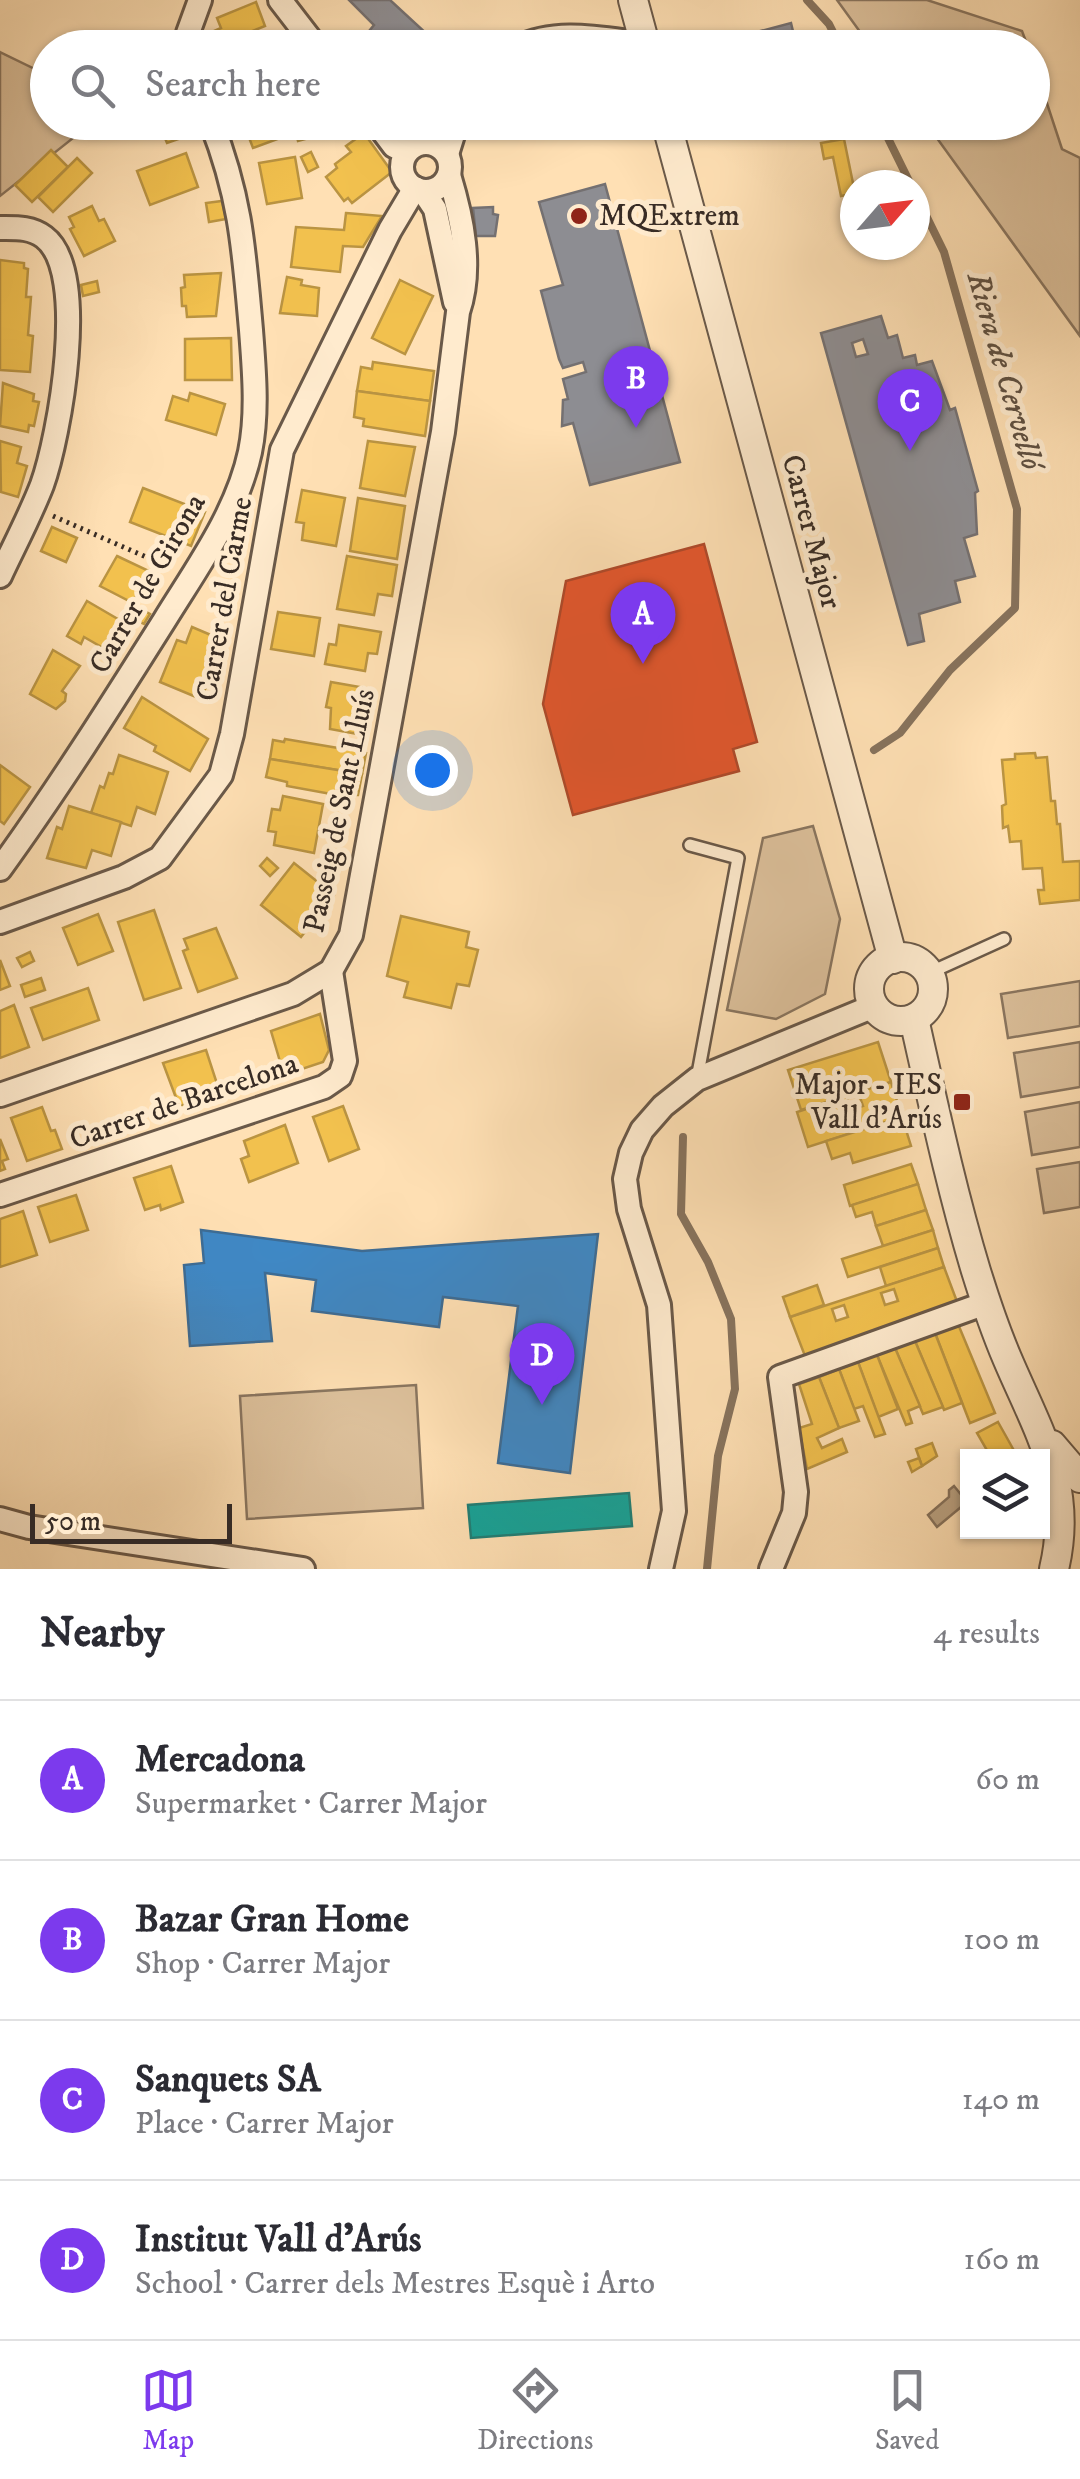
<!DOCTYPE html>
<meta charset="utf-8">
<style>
body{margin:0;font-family:"IM FELL DW Pica",serif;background:#f2f2f3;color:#2b2b33}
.controls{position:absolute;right:30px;bottom:30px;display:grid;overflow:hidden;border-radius:0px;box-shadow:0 2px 8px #0004}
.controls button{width:90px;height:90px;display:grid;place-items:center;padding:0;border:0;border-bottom:2px solid #e1e1e2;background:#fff;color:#2b2b33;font:50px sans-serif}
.compass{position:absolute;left:840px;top:170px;width:90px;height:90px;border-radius:50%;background:#fff;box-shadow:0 2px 8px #0004;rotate:62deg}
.scale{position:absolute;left:30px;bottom:25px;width:202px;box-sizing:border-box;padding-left:10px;border:5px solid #382c25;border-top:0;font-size:28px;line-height:35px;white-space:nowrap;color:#382c25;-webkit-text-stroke:8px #ffebce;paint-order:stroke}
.you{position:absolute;left:432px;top:770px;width:35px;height:35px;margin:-25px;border:8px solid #fff;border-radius:50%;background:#1a73e8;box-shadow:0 0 0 15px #1a73e833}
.badge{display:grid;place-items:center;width:65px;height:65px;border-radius:50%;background:#7c3aed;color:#fff;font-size:32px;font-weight:700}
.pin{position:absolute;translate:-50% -82px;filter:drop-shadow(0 2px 5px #0008)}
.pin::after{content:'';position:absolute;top:52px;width:35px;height:30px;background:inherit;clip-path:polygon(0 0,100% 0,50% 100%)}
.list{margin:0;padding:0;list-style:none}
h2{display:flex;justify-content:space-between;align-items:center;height:130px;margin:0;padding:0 40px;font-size:42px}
h2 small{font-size:32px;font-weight:400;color:#7c7c81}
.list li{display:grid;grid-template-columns:65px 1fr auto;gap:30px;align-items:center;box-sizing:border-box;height:160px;padding:0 40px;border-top:2px solid #e1e1e2}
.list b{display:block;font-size:38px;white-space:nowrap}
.list p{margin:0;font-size:32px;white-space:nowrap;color:#7c7c81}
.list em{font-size:32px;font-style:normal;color:#7c7c81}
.icon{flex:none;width:55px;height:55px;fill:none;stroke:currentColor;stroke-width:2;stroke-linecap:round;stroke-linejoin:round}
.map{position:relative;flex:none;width:1080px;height:1569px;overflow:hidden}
.search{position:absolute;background:#fff;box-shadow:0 2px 8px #0004;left:30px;right:30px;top:30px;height:110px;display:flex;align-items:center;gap:25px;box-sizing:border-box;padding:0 35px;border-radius:55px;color:#7c7c81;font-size:38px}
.sheet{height:770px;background:#fff}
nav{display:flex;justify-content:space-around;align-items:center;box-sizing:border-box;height:140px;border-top:2px solid #e1e1e2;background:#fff;font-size:28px;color:#7c7c81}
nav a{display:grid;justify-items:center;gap:5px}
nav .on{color:#7c3aed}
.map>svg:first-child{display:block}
.green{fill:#ddc19c;stroke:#8a7660;stroke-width:2.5}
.water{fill:#bba383;stroke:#87735d;stroke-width:2.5}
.homes{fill:#f2c14e;stroke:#ba9442;stroke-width:2.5;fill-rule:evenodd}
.shops{fill:#e4572e;stroke:#b04a2b;stroke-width:2.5}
.schools{fill:#3f88c5;stroke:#3d6c95;stroke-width:2.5}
.public{fill:#17a398;stroke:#217f76;stroke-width:2.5}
.industry{fill:#8d8d92;stroke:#747071;stroke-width:2.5;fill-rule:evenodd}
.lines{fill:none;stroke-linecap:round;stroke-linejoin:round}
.stream{stroke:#87735d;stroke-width:8}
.service-casing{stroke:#6a5949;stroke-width:16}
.minor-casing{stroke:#6a5949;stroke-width:28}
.tertiary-casing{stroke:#6a5949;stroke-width:32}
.path{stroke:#382c25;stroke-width:5;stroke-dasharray:2.5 5;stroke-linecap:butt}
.service{stroke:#ffebce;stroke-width:11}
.minor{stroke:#ffebce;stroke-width:22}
.tertiary{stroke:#ffebce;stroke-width:28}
.poi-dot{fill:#8f2418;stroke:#ffebce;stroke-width:4}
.labels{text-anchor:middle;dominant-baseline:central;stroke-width:10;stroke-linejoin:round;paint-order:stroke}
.poi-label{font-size:30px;fill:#382c25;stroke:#ffebce;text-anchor:start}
.street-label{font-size:30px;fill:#382c25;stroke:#ffebce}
.water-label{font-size:32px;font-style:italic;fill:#5f5041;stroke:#ffebce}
</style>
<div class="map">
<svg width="1080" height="1569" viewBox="0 0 1080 1569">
<rect width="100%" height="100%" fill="#ffe0b4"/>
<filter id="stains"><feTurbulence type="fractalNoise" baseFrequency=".002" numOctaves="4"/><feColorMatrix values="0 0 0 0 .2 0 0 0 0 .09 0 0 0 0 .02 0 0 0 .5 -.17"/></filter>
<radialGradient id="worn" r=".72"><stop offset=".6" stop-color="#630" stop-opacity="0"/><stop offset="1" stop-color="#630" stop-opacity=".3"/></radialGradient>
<!-- green -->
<g class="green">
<polygon points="837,0 927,0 1022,31 1028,47 871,47"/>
<polygon points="0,52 47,75 48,122 92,123 0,196"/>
<polygon points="1033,61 1062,149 1080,158 1080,336 926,123 1032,122"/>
<polygon points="813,826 840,919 825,994 776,1019 727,1010 763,838"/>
<polygon points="1080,981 1080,1026 1008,1038 1001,994"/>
<polygon points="1080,1042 1080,1087 1021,1097 1014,1053"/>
<polygon points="1080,1102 1080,1147 1032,1155 1025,1112"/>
<polygon points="1080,1162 1080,1207 1044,1213 1037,1169"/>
<polygon points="416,1385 423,1508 247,1519 240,1396"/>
</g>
<!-- water -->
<polygon class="water" points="954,1486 967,1502 937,1527 928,1515 949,1497 949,1490"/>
<!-- homes -->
<g class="homes">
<polygon points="256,2 265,26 240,36 244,48 218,48 212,32 221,28 217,18"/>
<polygon points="146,122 189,122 193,134 167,143 160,126 149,130"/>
<polygon points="243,122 278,122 283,137 253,148"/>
<polygon points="293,122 336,122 338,130 298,141"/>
<polygon points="364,133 392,172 352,203 348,198 344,201 326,177 337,168 335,164 351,152 346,146"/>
<polygon points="844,139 855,193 841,196 833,157 824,159 821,143"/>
<polygon points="51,150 68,167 32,202 15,185"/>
<polygon points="311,152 318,167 308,172 301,157"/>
<polygon points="186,153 198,187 150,205 137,171"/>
<polygon points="295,157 302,198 267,204 259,163"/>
<polygon points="77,158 92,173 53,212 38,197"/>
<polygon points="222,201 226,219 209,222 206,203"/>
<polygon points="92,206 99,221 104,219 115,241 84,256 70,229 74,227 69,217"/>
<polygon points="346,213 382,216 363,247 343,246 340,272 291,267 296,227 344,230"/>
<polygon points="0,260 24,263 24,268 28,269 26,297 31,297 28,335 33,336 30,372 0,370"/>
<polygon points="221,273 216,316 187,317 186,306 182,306 181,288 185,287 184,275"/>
<polygon points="287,277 302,280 301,285 319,288 317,316 280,313"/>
<polygon points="400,280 433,296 405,354 372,338"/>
<polygon points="97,281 99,292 83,296 81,285"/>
<polygon points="231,338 232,380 185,380 185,339"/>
<polygon points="373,362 434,371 430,401 357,391 361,367 372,369"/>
<polygon points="3,383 34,394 33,401 39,402 34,426 29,425 28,432 0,426"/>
<polygon points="357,391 430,401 425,436 363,426 364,419 354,417"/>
<polygon points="190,393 225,404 216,435 166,420 173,396 188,401"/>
<polygon points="0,441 21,447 17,463 27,466 18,497 1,492"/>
<polygon points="368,441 415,447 405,496 360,488"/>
<polygon points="143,488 205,512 191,546 130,522"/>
<polygon points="302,490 345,498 336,546 302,540 304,523 296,522"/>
<polygon points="358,498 405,506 397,559 350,551"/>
<polygon points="52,527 77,538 66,562 41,551"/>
<polygon points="117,556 151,572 143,588 148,590 144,597 137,594 133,603 100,586"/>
<polygon points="347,556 397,565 392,596 378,594 374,615 337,609"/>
<polygon points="87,601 128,625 112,653 84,637 81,644 67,636"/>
<polygon points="137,607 150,614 144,624 131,618"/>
<polygon points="278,612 320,618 314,656 271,649"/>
<polygon points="339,625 381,632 377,654 368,653 365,671 325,664 329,644 336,645"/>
<polygon points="192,627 225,641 201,699 160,682 177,640 186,643"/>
<polygon points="53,650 80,666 62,691 66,694 65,701 56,709 30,694"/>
<polygon points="331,682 371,689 363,735 330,729 331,708 326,707"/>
<polygon points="142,697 208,739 190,771 154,751 156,746 124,728"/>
<polygon points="285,739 344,749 344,744 361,747 361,752 366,753 362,774 270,759 273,740 284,742"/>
<polygon points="1035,753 1036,758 1047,757 1051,801 1055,801 1057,824 1060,824 1063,862 1080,861 1080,900 1040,904 1038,890 1044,890 1042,868 1023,869 1021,841 1010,842 1008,826 1003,828 1002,806 1006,804 1002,760 1015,759 1015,754"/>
<polygon points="119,755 168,772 155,814 137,807 131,826 91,813 100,786 104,788 109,773 113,774"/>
<polygon points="270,759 362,774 358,795 353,795 353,798 287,786 287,782 266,777"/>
<polygon points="0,765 30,787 4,824 0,821"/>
<polygon points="283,796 323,804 314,853 274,845 276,832 268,831 272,809 280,810"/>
<polygon points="69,806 121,822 111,856 92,850 86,868 47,858 57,827 62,829"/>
<polygon points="267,858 278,868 270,876 260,866"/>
<polygon points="294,863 334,895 301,937 261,905"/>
<polygon points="154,910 181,988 144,1000 118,922"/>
<polygon points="98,914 113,951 78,965 63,928"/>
<polygon points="401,916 469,932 466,947 478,950 469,986 457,984 451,1008 404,997 408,982 387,976"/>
<polygon points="216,928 237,978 198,992 183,951 188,949 184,939"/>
<polygon points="30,952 34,961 22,967 17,958"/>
<polygon points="0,960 10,986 0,990"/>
<polygon points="41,978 45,990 25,997 21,985"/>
<polygon points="88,988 99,1020 43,1040 31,1008"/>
<polygon points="14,1005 29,1047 0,1058 0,1011"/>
<polygon points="320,1014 329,1050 323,1062 284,1075 271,1031"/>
<polygon points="878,1042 891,1082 801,1110 788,1070"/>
<polygon points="206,1050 221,1096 187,1107 186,1104 179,1106 163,1063"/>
<polygon points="891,1082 902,1117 808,1147 797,1112 846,1096 851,1110 863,1106 858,1092"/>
<polygon points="343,1106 359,1149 329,1161 313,1117"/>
<polygon points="42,1107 51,1131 55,1130 62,1149 27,1161 11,1118"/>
<polygon points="902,1117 911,1146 853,1163 850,1153 832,1159 826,1141"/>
<polygon points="285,1125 298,1163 249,1182 241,1159 249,1156 244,1141"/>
<polygon points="0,1139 8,1159 2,1161 5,1169 0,1171"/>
<polygon points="911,1164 918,1184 850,1206 844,1185"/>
<polygon points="171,1166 183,1202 161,1210 160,1205 145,1210 134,1178"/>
<polygon points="918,1184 926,1210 876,1226 872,1212 856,1217 852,1205"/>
<polygon points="76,1195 88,1230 50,1242 38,1207"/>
<polygon points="926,1210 933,1230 883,1246 876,1226"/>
<polygon points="23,1211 37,1255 0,1267 0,1219"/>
<polygon points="933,1230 938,1248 848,1277 842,1259"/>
<polygon points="938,1248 944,1267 886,1286 880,1267"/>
<path d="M944 1267 959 1307 805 1356 790 1317ZM894 1289 898 1301 885 1305 881 1293ZM844 1305 848 1317 836 1321 832 1309Z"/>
<polygon points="817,1285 824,1305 790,1317 783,1297"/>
<polygon points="958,1324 995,1413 970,1423 935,1333"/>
<polygon points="935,1333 962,1403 944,1410 915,1341"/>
<polygon points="915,1341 943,1407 923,1414 895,1348"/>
<polygon points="895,1348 920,1406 908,1411 912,1423 906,1425 877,1355"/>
<polygon points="877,1355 898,1409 878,1417 858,1362"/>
<polygon points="858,1362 885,1434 875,1437 863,1406 854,1409 839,1369"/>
<polygon points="839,1369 859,1421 839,1428 819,1377"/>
<polygon points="819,1377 839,1428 817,1438 822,1448 842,1439 847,1452 807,1469 799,1428 812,1424 799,1384"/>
<polygon points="998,1422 1007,1438 1017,1456 981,1456 988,1452 977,1433"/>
<polygon points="932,1443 937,1456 922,1466 916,1449"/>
<polygon points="919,1458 922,1466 912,1472 908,1462"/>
</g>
<!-- shops -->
<polygon class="shops" points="704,544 757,742 733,749 739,771 573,815 543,704 566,581"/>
<!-- schools -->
<polygon class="schools" points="201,1230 362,1251 598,1234 570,1473 498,1463 518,1306 443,1297 439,1327 312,1311 316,1280 265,1273 272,1341 190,1346 184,1265 204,1263"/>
<!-- public -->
<polygon class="public" points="629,1493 632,1526 471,1538 468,1505"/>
<!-- industry -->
<g class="industry">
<polygon points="349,0 390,0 428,35 416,48 389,48 370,30 374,25"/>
<polygon points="791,23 797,48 745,48 742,36"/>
<polygon points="765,122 811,122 768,133"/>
<polygon points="605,184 680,462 590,485 573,423 562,426 563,400 568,399 563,379 586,372 583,362 563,368 559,359 541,291 563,285 539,202"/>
<polygon points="493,207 493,214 498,215 495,236 476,236 473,208"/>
<path d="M881 316 888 338 897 335 903 358 915 355 917 365 932 361 950 410 955 408 978 491 975 493 977 534 964 538 975 576 955 581 960 602 919 614 924 641 908 645 821 333ZM863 339 868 354 856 357 852 343Z"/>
</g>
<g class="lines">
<!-- stream -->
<g class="stream">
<polyline points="807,0 829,24 841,48"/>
<polyline points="880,122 911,185"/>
<polyline points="874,750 900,733 950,670 1015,608 1017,509 944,252 915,193"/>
<polyline points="683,1137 681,1214 708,1262 731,1319 735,1389 718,1456 707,1569"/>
</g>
<!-- service casing -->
<g class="service-casing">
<g id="service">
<polyline points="690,845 738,858 697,1079"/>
<polyline points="929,973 1004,939"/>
</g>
</g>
<!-- minor casing -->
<g class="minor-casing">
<g id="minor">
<polyline points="280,0 317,48"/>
<polyline points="187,48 188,33 200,0"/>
<path d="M517 48C557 28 602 39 645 44"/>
<polyline points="376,122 394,146 407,152"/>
<circle cx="426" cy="167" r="24"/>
<polyline points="447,154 457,122"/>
<polyline points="423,191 435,209 455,302"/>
<path d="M0 228C16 228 31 227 44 237 90 271 59 438 42 485 30 516 14 546 0 576"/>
<path d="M0 869C58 789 111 705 164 621 196 569 237 513 250 452 258 413 254 370 251 330 244 251 241 198 211 122"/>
<polyline points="0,922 124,877 160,858 221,775 232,734 282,450 390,230 415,188"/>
<path d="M0 1095 293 994 331 971 351 935 443 432 458 312C473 268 462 218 449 175"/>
<polyline points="0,1195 324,1087 340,1076 345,1061 331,971"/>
<polyline points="0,1519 29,1527 303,1569"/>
<polyline points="661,1569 674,1511 659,1305 629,1209 625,1179 631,1153 642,1130 663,1106 697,1079 874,1006"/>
<polyline points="771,1569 794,1513 796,1492 780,1377 986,1303"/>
</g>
</g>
<!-- tertiary casing -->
<g class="tertiary-casing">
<g id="tertiary">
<polyline points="633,0 646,48"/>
<polyline points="666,122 893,959"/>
<circle cx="901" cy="989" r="32"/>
<path d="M914 1019C933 1103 951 1188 976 1271 985 1300 995 1330 1007 1358 1038 1431 1074 1486 1054 1569"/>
<polyline points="1052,1445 1080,1478"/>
</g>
</g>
<!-- path -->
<polyline class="path" points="53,516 171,568"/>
<!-- service -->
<use href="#service" class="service"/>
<!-- minor -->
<use href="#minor" class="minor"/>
<!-- tertiary -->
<use href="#tertiary" class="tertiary"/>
</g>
<!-- markers -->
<g class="poi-dot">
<circle cx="579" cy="216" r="10"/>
<rect x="952" y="1092" width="20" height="20" rx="5"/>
</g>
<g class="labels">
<!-- poi labels -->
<g class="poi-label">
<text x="599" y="216">MQExtrem</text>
<text x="942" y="1085" text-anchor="end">Major - IES<tspan x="942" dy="34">Vall d'Arús</tspan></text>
</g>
<!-- street labels -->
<g class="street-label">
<text transform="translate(811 532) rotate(75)">Carrer Major</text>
<text transform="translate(148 584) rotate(-60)">Carrer de Girona</text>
<text transform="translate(225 599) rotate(-80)">Carrer del Carme</text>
<text transform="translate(340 811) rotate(-78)">Passeig de Sant Lluís</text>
<text transform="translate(184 1102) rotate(-19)">Carrer de Barcelona</text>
</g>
<!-- water labels -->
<g class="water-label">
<text transform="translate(1004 371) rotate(74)">Riera de Cervelló</text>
</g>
</g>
<rect width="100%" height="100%" filter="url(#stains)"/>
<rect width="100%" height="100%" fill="url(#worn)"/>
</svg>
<div class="controls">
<button><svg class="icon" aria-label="layers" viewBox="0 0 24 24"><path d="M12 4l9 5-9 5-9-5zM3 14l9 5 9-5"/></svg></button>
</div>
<svg class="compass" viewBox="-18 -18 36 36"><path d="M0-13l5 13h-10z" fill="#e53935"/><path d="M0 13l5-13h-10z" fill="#7c7c81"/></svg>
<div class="scale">50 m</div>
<div class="you"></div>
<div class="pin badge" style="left:643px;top:664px">A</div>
<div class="pin badge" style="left:636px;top:428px">B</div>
<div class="pin badge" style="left:910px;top:451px">C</div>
<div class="pin badge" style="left:542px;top:1405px">D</div>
<div class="search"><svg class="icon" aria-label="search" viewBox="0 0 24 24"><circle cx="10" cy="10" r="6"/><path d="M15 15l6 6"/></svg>Search here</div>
</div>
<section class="sheet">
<h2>Nearby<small>4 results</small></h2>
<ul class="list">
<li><span class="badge">A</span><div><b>Mercadona</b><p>Supermarket · Carrer Major</p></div><em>60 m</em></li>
<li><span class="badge">B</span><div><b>Bazar Gran Home</b><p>Shop · Carrer Major</p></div><em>100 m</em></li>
<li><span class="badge">C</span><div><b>Sanquets SA</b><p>Place · Carrer Major</p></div><em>140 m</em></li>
<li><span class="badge">D</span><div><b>Institut Vall d'Arús</b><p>School · Carrer dels Mestres Esquè i Arto</p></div><em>160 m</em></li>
</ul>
</section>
<nav>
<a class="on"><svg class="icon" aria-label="map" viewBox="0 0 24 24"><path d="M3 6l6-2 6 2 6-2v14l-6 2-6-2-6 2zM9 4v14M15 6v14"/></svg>Map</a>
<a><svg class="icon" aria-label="directions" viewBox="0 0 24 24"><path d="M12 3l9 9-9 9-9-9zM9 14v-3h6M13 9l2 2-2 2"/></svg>Directions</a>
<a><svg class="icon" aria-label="saved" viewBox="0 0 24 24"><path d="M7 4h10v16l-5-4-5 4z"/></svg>Saved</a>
</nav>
